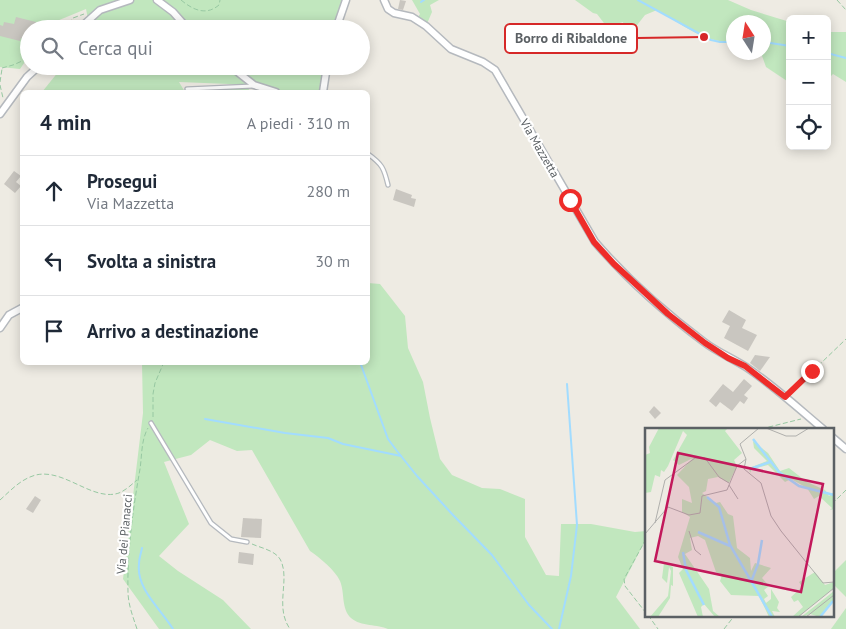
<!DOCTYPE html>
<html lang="it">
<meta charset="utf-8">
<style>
body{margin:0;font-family:"PT Sans",sans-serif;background:#f6f6f7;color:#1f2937}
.controls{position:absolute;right:15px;top:15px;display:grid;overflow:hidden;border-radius:8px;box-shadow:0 2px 12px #0003}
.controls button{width:45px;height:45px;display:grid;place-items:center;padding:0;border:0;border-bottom:1px solid #e0e1e3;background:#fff;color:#1f2937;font:25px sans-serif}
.compass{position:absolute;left:726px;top:15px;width:45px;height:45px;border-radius:50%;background:#fff;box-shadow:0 2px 12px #0003;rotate:348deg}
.stop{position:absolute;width:15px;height:15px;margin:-11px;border:4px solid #ee2c29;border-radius:50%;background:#fff}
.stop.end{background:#ee2c29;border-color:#fff;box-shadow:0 1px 5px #0008}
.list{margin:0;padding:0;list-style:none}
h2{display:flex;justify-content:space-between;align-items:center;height:65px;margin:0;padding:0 20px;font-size:21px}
h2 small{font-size:16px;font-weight:400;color:#747a83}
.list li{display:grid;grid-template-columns:32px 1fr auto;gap:15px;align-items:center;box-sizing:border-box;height:70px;padding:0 20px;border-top:1px solid #e0e1e3}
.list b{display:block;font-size:19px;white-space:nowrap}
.list p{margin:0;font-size:16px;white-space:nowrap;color:#747a83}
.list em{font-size:16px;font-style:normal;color:#747a83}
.icon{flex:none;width:28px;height:28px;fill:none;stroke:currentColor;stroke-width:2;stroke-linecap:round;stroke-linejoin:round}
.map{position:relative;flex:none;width:846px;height:629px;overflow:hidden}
.search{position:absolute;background:#fff;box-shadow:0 2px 12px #0003;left:20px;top:20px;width:350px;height:55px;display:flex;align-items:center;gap:12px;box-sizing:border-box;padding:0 18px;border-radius:28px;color:#747a83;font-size:19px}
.panel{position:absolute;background:#fff;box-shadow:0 2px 12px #0003;left:20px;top:90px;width:350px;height:275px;border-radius:8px}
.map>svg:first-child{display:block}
.green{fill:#c1e7be}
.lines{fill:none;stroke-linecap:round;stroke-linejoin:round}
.stream{stroke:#a2dcff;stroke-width:2}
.building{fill:#c9c6c0}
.service-casing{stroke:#b5b9be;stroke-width:5.5}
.minor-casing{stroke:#b5b9be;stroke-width:9}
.path{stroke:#97c8a2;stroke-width:1;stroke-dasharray:5 2.5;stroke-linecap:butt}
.service{stroke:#fff;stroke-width:3}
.minor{stroke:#fff;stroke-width:6}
.route{stroke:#ee2c29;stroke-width:6}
.labels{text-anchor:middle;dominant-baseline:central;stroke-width:4.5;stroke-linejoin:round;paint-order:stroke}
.street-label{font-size:12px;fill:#5b6064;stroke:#fff}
.inset-river{fill:none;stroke:#a2dcff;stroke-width:2.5}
.inset-road{fill:none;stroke:#afafac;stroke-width:1}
.view{fill:#c2185b;fill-opacity:0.15;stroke:#c2185b;stroke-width:2.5}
.inset-edge{fill:none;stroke:#5b6064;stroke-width:2.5}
.leader{fill:none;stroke:#d62828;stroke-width:2}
.callout-dot{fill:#d62828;stroke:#fff;stroke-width:2}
.callout{fill:#fff;stroke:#d62828;stroke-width:2}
.callout-label{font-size:14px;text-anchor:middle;font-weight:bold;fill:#5b6064}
</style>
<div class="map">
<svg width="846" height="629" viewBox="0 0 846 629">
<rect width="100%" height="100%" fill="#eeebe3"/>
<!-- green -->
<g class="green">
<polygon points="0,0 344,0 336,29 90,29 86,9 52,23 48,29 29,29 29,56 20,69 0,67"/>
<polygon points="412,0 439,0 430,5 432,12 426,26 416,20 420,14"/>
<path d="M575 0H728L751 10 790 22V83L766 67 761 53 764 52V22H734L733 42C704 43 682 24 657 10L645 15 627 38 623 22 607 27 597 14 593 13Z"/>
<polygon points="827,32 846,32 846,82 833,74 827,80"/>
<polygon points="63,66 327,66 323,92 276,92 254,85 179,82 185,92 42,92"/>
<polygon points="246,86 251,92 199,92 205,88"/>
<path d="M368 283 380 284 405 316 408 348 423 382 430 418 440 459 452 475 482 488 500 489 525 499V537L546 575 559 576 561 524H591L635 532 646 531V539L616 597 640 629H388C378 624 361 627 351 618 341 609 345 593 340 581 335 570 320 558 310 551L252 450 237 451 210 440 191 455 164 462 189 524 159 556 178 571 223 600 251 629H159L123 579 143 413 142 363 368 362Z"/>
<polygon points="846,560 846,597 832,583 832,574"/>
<polygon points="846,608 846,629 831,629"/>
</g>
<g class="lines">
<!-- stream -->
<g class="stream">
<polyline points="638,0 711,40 720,42 734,42"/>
<polyline points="421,2 424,0"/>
<polyline points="764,42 790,46"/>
<polyline points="827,53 846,58"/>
<polyline points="360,362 388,439 397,451 417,476 453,515 492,555 529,605 552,629"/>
<polyline points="205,419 285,433 328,438 343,444 401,456"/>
<path d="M142 548C141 553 139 558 139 564 136 589 161 609 173 629"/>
<polyline points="559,629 571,576 577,525 567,384"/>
</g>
</g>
<!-- building -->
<g class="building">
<polygon points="400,0 406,1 403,10 398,9"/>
<polygon points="16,17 36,22 36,24 47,27 47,29 29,29 29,40 21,38 20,41 0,36 0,25 3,26 4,22 14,24"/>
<polygon points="14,171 21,176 16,182 21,186 15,193 4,184"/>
<polygon points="396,189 412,195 411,198 416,199 414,207 393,200"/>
<polygon points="729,310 746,320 742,328 757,335 748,351 724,338 730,326 722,322"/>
<polygon points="755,355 770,357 760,371 750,363"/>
<polygon points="744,379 752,386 744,395 748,398 744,404 740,401 732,411 720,402 716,407 709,401 723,384 733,392"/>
<polygon points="654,406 661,413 655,419 649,412"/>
<polygon points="35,496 41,500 33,513 26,509"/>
<polygon points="243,518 262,519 261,538 241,537"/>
<polygon points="239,552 254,554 253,565 238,563"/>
</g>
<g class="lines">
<!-- service casing -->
<g class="service-casing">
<g id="service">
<polyline points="187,89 253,86"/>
<path d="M368 154C382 164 384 168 388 185"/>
<polyline points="151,423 211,523 231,539 247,542"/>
</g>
</g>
<!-- minor casing -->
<g class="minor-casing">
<g id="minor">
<polyline points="157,0 173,12 188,29"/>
<path d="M384 0 388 9 394 13 412 17 426 26 451 49 483 62 495 70 595 242C627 279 664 312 704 342 717 352 732 358 746 367 773 385 798 408 823 429"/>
<polyline points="79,29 100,10 130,0"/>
<polyline points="336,29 346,0"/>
<polyline points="230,66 254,85 276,92"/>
<polyline points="323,92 327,66"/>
<polyline points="0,114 27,77 39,66"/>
<polyline points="0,328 9,315 22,308"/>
<polyline points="832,437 846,449"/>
</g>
</g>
<!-- path -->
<g class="path">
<path d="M181 0C193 10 206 16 219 5L220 0"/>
<polyline points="837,0 846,10"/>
<polyline points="63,29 73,18 84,14"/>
<polyline points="2,68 13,65 29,58"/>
<polyline points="0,82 2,69"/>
<polyline points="0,85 3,98"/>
<polyline points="791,392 846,339"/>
<polyline points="153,417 153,394 155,383 164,362"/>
<polyline points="761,429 801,419"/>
<path d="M0 500C9 492 18 482 30 477 59 464 88 499 115 494 123 493 131 485 137 480"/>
<polyline points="832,504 846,490"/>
<polyline points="646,539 624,579 625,586 646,613"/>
<path d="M252 544C261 548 274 550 280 559 291 579 274 606 290 629"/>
<polyline points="648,615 658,629"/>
<path d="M137 629C133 617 128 604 128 592 127 551 133 509 140 469 142 456 141 440 148 428"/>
<polyline points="724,629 735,615"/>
</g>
<!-- service -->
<use href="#service" class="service"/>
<!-- minor -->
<use href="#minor" class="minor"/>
</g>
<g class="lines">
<!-- route -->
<polyline class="route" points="570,200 594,242 614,264 668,314 705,343 728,358 745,366 785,397 812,371"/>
</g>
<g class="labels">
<!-- street labels -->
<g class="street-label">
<text transform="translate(540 148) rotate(60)">Via Mazzetta</text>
<text transform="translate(124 534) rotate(-85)">Via dei Pianacci</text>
</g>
</g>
<!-- overview -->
<g transform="translate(645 428)">
<rect width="189" height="189" fill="#eeebe3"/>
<path d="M14 0H83L80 3 97 25 89 32 92 38 84 55 73 49 63 51 61 63 57 65 71 75 75 74 83 86 88 88 92 120 105 130 106 143 110 135 126 140 117 150 124 158 119 162 123 168 119 171 121 175 126 171V161L134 174 132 180 135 184 127 183 130 189H124L114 168 86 167 75 153 77 147 71 144 60 112 53 108 45 110 47 122 40 126 64 161 68 183 75 189H70L59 176 56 179 58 189H53L34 145 38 141 33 129 45 89 37 84V71L47 75 44 59 32 47 48 30 34 37 28 32 42 7 38 3 23 38 19 44 16 42 15 49 10 47 6 64 0 65V27L5 25 4 19ZM108 13 123 25 135 43 144 40 162 54 180 62 184 68 189 64V81L185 82 187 80 174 68 169 71 162 60 146 51 140 54 123 37 107 41 105 45 104 40 122 33 109 20ZM19 135 28 139V158L26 157 25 170 13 189H5L23 168 26 143 24 139 22 155 17 150ZM170 144 180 157 189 154V160L153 189H147L158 179 153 172 149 174 146 169 157 159 154 154ZM189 163V173L175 189 165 186 156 189Z" fill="#c1e7be"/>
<path class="inset-river" d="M108 11 134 44 154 58 189 67M105 41 125 34M62 69 74 79 85 117 127 189M53 104 85 118M38 124 41 142 59 177M106 154 113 136 117 112M175 189 188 173"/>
<path class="inset-road" d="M121 0 141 8H151L164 0M101 31 99 41 116 55 126 88 136 103 178 155 189 154M101 31 95 16 114 0M84 57 93 71M10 95 20 52 50 30H60L74 49 84 55M44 103 50 122 56 127M0 106 23 79 44 87 55 85 57 68 82 62 92 38 101 31M153 189 189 160M161 189 189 167"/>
<path class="view" d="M33 25 178 56 156 164 10 133Z"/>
<rect width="189" height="189" class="inset-edge"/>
</g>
<!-- callouts -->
<path class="leader" d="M704 37L637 38"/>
<circle class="callout-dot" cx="704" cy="37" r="5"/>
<rect class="callout" x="505" y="24" width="132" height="29" rx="5"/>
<g class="callout-label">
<text x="571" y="43">Borro di Ribaldone</text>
</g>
</svg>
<div class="controls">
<button>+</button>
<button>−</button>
<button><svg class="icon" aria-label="locate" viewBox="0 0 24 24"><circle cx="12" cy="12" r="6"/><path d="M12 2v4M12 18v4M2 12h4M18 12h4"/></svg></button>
</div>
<svg class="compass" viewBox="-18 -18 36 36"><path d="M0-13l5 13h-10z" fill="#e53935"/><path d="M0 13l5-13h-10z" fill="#747a83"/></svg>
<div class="stop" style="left:570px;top:200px"></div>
<div class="stop end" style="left:812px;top:371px"></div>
<div class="search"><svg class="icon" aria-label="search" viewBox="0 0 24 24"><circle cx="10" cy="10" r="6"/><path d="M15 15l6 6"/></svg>Cerca qui</div>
<section class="panel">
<h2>4 min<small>A piedi · 310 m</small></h2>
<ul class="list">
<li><svg class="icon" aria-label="ahead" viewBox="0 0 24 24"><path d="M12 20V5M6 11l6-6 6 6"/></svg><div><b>Prosegui</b><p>Via Mazzetta</p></div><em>280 m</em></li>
<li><svg class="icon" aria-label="left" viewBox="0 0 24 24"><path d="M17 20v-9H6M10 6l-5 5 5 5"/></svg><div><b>Svolta a sinistra</b></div><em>30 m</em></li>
<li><svg class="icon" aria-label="arrive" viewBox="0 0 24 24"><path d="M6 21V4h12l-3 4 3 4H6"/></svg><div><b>Arrivo a destinazione</b></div></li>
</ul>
</section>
</div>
